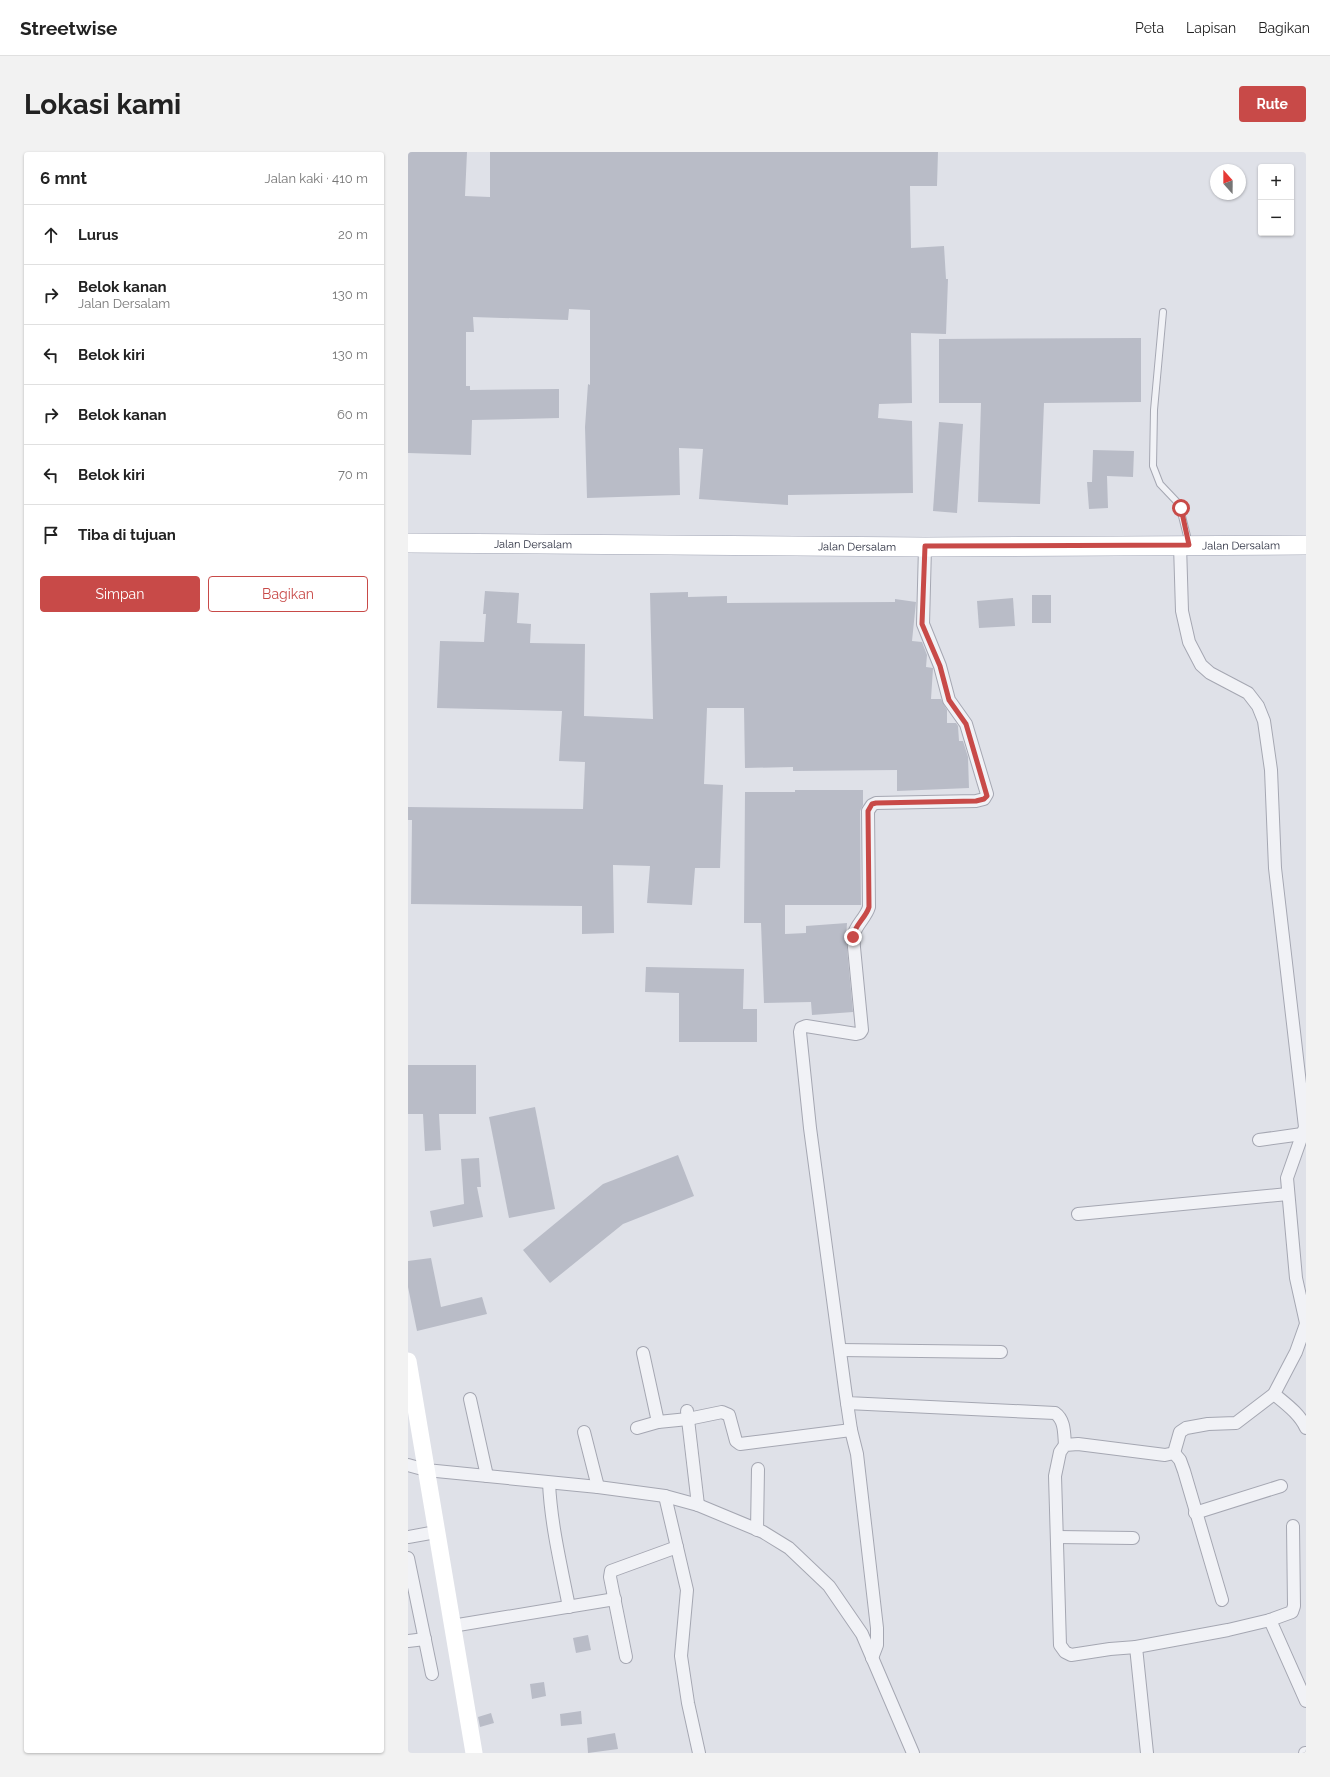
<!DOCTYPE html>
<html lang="id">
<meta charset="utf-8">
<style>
body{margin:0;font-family:Raleway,sans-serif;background:#f2f2f2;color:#222}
.controls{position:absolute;right:12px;top:12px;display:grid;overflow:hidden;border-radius:4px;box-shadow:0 1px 3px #0004}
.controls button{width:36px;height:36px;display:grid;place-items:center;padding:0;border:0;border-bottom:1px solid #e0e0e0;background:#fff;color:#222;font:20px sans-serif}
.compass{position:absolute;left:802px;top:12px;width:36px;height:36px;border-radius:50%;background:#fff;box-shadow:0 1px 3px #0004;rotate:339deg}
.stop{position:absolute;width:12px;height:12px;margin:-9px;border:3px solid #c84a48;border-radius:50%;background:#fff}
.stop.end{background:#c84a48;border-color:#fff;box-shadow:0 1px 4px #0008}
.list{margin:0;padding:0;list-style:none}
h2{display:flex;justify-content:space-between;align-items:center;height:52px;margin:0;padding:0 16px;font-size:17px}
h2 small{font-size:13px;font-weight:400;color:#767676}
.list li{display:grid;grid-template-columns:26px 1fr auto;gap:12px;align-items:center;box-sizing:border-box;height:60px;padding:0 16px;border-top:1px solid #e0e0e0}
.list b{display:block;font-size:15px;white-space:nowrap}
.list p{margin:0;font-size:13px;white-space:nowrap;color:#767676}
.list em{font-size:13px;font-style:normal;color:#767676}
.actions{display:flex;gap:8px;padding:12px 16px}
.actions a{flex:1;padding:9px 0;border:1px solid #c84a48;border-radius:4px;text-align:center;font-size:14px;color:#c84a48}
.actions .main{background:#c84a48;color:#fff}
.icon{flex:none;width:22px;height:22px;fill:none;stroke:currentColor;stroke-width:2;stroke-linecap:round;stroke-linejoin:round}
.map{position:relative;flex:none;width:898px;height:1601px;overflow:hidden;border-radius:4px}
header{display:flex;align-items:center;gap:24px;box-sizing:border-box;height:56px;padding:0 20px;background:#fff;border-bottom:1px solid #e0e0e0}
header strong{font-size:19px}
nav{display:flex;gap:22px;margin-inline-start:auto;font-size:14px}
.intro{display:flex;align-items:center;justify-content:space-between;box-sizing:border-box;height:96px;padding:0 24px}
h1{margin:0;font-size:28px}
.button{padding:10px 18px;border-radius:4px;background:#c84a48;color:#fff;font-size:14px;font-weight:700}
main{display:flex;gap:24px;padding:0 24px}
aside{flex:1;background:#fff;border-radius:4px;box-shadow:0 1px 3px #0004}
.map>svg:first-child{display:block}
.building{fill:#b9bcc7}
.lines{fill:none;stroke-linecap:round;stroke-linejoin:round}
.lane-casing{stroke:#a5a7b2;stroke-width:8}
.street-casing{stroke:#a5a7b2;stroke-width:14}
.primary-casing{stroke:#9fa3b3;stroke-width:20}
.lane{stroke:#f1f2f6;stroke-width:6}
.street{stroke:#f1f2f6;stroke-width:12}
.secondary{stroke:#fff;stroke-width:17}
.primary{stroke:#fff;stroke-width:19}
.route{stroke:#c84a48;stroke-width:5}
.labels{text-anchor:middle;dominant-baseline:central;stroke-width:3;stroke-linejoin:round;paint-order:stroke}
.street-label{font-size:11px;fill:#292d3e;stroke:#eef0f5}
</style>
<header>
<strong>Streetwise</strong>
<nav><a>Peta</a><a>Lapisan</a><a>Bagikan</a></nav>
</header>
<div class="intro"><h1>Lokasi kami</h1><a class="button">Rute</a></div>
<main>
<aside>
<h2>6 mnt<small>Jalan kaki · 410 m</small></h2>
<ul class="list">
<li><svg class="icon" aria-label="ahead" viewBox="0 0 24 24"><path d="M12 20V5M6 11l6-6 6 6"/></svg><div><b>Lurus</b></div><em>20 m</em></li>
<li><svg class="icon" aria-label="right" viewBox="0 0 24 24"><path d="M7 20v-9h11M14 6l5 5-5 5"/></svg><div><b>Belok kanan</b><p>Jalan Dersalam</p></div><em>130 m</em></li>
<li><svg class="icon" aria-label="left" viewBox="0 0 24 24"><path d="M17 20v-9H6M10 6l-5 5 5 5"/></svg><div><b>Belok kiri</b></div><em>130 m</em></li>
<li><svg class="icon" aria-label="right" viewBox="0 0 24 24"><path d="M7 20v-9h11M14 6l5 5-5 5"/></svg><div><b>Belok kanan</b></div><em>60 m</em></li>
<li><svg class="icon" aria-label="left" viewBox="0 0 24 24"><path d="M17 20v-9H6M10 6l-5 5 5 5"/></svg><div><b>Belok kiri</b></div><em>70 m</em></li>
<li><svg class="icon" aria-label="arrive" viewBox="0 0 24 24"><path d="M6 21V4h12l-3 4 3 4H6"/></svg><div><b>Tiba di tujuan</b></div></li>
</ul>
<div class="actions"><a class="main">Simpan</a><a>Bagikan</a></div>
</aside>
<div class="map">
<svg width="898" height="1601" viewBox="0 0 898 1601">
<rect width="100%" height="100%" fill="#dfe1e8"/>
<!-- building -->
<g class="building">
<polygon points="0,0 59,0 57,44 82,45 82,0 530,0 529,34 502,34 503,96 536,94 538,127 540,127 538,182 503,181 504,251 471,252 470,266 504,269 505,341 380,343 380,353 291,347 295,297 271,296 272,343 179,346 177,275 180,232 182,233 182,158 161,157 160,168 65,165 66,180 58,180 58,234 62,234 62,238 151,237 151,266 64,268 63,303 0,301"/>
<polygon points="733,186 733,250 636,251 632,352 570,350 573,251 531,251 531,187"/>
<polygon points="531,270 555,272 549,361 525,359"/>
<polygon points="685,298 726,299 725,325 699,324 700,356 681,357 679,330 684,330"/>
<polygon points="77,439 111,441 109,471 123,472 122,491 177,492 176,564 245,567 242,441 280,440 280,445 319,444 319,451 487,450 487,447 508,450 504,489 514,490 519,503 518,515 525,516 523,547 533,547 539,558 539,571 548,571 550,574 551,589 555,589 560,605 561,636 489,639 489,618 385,619 385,615 337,616 336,556 299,556 296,632 315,633 312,716 287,716 284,753 239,751 242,714 205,713 206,781 174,782 174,754 3,752 4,668 0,668 0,655 175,657 177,610 151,609 154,559 29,556 32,489 76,490 78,462 75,462"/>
<rect x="624" y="443" width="19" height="28"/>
<polygon points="605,446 607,474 571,476 569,449"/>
<polygon points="387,638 455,638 455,653 452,659 453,753 377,753 377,782 398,781 398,774 439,771 438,786 445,860 404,863 403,850 356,851 353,771 336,771 337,640 387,640"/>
<polygon points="238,815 336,817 335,857 349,857 349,890 271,890 271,841 237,840"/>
<polygon points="0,913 68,913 68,962 31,962 33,998 17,999 15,962 0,962"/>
<polygon points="127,955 147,1057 101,1066 81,965"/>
<polygon points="270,1003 286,1044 215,1072 142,1131 115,1098 195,1032"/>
<polygon points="71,1006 73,1035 69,1035 75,1065 25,1075 22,1059 56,1052 53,1007"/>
<polygon points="23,1106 33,1155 74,1145 79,1162 9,1179 0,1135 0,1109"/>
<polygon points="180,1483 183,1498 168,1501 165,1486"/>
<polygon points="136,1530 138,1544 124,1547 122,1532"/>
<polygon points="173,1559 174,1572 153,1574 152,1562"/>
<polygon points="83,1561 86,1571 72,1575 70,1565"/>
<polygon points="207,1581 210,1597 180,1601 179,1586"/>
</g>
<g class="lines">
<!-- lane casing -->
<g class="lane-casing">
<polyline id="lane" points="755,160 746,258 745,314 752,332 771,352 781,392"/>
</g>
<!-- street casing -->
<g class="street-casing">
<g id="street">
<polyline points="772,393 774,459 781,490 793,513 802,521 840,541 850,554 856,569 863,618 867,716 897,975 879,1026 888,1126 898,1171"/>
<path d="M517 395 515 472 532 514 541 548 558 572 579 642 576 647 568 649 468 651 464 653 460 659 461 755C458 766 447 773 445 785L454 878 452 881 448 882 398 874 393 876 392 880 402 976 437 1237 439 1251 647 1261C657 1268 656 1281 657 1293"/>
<polyline points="851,988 894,982"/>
<polyline points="670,1062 880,1042"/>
<polyline points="432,1198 593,1200"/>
<polyline points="235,1201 250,1270"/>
<path d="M866 1242C878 1252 892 1262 898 1276"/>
<polyline points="62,1247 79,1324"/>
<polyline points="439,1251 443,1278 449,1302 469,1476 469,1493 464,1506"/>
<polyline points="279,1259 290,1353"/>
<polyline points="229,1276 250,1270 280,1267 314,1260 321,1263 328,1289 332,1292 443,1278"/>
<polyline points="176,1280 190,1335"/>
<polyline points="766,1301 772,1308 776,1319 814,1448"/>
<polyline points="0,1313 18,1318 190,1335 257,1344 290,1353 355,1380 381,1396 421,1434 454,1482 505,1601"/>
<path d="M141 1331C143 1373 153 1414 161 1455"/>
<polyline points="257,1344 279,1438 273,1504 280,1551 291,1601"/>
<polyline points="787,1361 873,1334"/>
<polyline points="349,1378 350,1317"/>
<polyline points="0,1385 28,1380"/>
<polyline points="650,1385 725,1386"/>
<polyline points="0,1406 24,1522"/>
<polyline points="862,1468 884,1460 886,1454 885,1374"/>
<polyline points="44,1474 207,1447"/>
<polyline points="0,1489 17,1487"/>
<polyline points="728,1495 702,1497 663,1503 657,1500 652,1493 647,1324 652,1300 657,1293 670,1292 757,1303 766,1301 772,1280 778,1276 800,1272 828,1271 866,1242 888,1200 898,1172"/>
<polyline points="218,1505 202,1425 203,1419 269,1395"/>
<polyline points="739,1601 728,1495 820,1478 862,1468 898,1549"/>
<polyline points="897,1601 898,1601"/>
</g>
</g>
<!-- primary casing -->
<g class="primary-casing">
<g id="primary">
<path id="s1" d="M0 391 517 395 898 393"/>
</g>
</g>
<!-- lane -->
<use href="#lane" class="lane"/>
<!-- street -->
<use href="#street" class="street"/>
<!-- secondary -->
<polyline class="secondary" points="0,1209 66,1601"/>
<!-- primary -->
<use href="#primary" class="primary"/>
</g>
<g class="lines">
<!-- route -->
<path class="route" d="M445 785C446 773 458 766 461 755L460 659 464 652 468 651 568 649 576 647 579 644 558 572 541 548 532 514 514 472 517 394 781 393 773 356"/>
</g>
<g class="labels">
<!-- street labels -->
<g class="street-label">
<text stroke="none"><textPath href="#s1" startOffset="125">Jalan Dersalam</textPath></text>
<text stroke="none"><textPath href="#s1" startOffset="833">Jalan Dersalam</textPath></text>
<text stroke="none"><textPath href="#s1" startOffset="449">Jalan Dersalam</textPath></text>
</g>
</g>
</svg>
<div class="controls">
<button>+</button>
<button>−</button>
</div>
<svg class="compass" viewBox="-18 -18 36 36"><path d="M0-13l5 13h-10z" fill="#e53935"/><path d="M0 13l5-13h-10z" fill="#767676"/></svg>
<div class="stop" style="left:773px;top:356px"></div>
<div class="stop end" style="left:445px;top:785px"></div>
</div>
</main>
